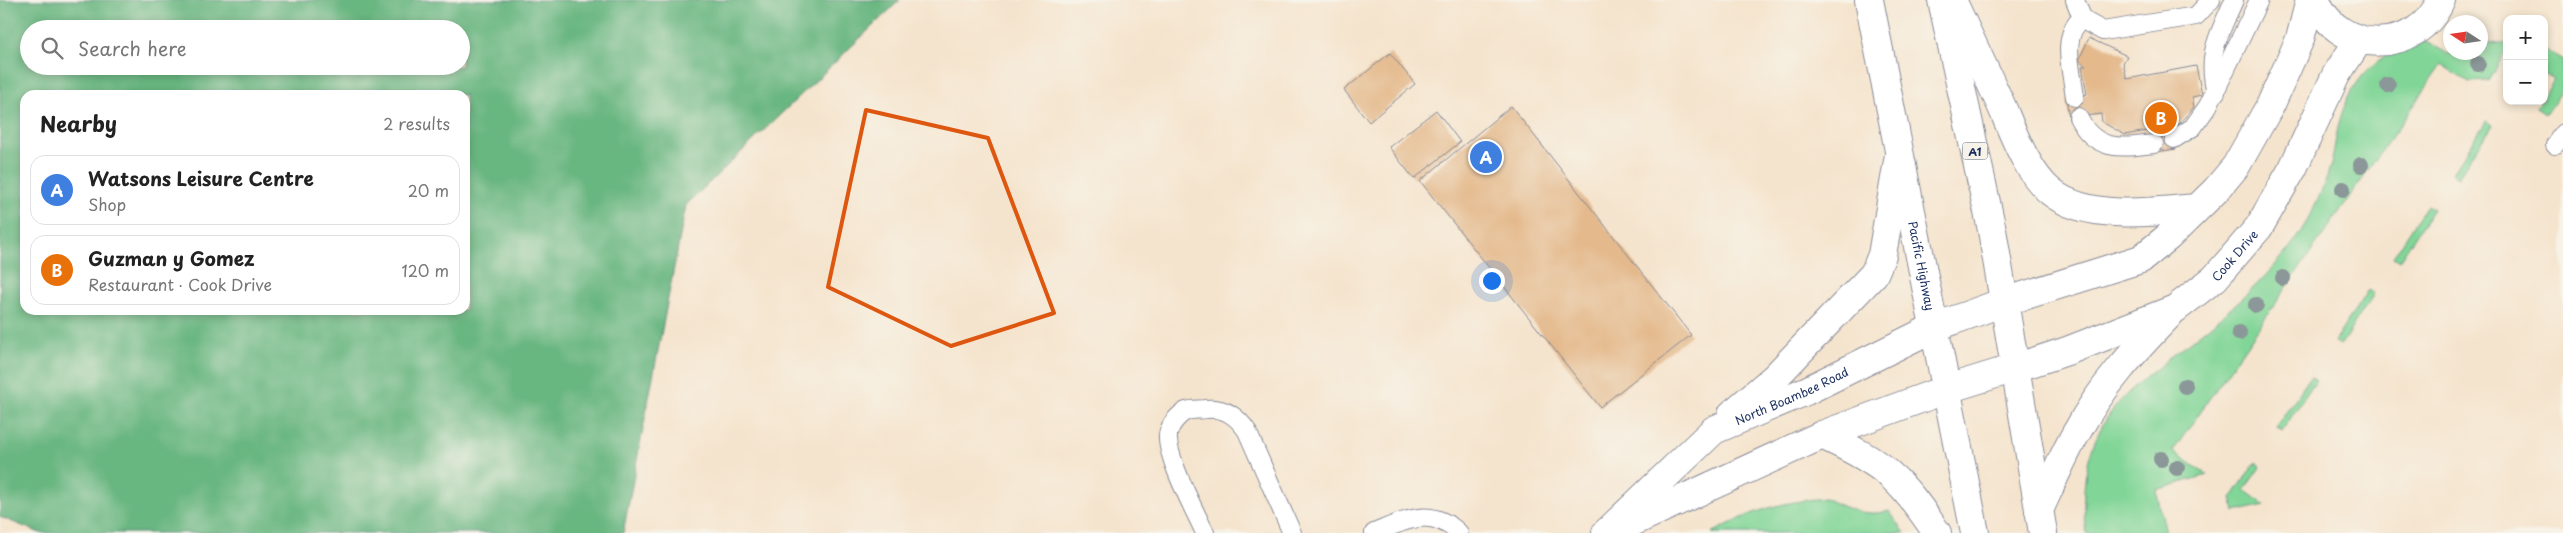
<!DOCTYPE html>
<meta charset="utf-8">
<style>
body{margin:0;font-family:"Playpen Sans",sans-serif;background:#f2f2f2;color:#222}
.controls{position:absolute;right:15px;top:15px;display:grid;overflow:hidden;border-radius:10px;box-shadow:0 2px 8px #0003}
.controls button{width:45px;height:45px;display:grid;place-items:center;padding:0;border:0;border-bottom:1px solid #e0e0e0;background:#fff;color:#222;font:25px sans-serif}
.compass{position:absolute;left:2443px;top:15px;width:45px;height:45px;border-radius:50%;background:#fff;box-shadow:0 2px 8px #0003;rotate:282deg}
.you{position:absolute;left:1491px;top:280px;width:18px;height:18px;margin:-12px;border:4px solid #fff;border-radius:50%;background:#1a73e8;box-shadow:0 0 0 8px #1a73e833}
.badge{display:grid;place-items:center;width:32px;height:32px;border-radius:50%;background:#ea580c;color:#fff;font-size:16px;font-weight:700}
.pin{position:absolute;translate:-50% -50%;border:2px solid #fff;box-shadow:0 1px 5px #0006}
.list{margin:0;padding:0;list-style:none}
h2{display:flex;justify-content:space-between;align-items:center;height:65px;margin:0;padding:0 20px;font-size:21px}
h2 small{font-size:16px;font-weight:400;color:#767676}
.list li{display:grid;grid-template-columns:32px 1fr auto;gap:15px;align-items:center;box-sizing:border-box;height:70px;margin:0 10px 10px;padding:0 10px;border:1px solid #e0e0e0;border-radius:15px}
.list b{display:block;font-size:19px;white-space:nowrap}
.list p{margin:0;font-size:16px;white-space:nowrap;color:#767676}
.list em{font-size:16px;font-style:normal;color:#767676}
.icon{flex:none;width:28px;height:28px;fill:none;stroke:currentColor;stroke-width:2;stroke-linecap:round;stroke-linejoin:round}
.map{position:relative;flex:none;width:2563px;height:533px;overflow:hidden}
.search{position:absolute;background:#fff;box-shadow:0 2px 8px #0003;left:20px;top:20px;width:450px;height:55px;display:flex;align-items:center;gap:12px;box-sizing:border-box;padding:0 18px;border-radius:28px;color:#767676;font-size:19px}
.panel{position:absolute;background:#fff;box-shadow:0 2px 8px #0003;left:20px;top:90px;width:450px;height:225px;border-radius:15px}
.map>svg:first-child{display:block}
.green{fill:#81d597;stroke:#4e827a}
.forest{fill:#68b680;stroke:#42726f;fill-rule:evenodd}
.building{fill:#e4b98c}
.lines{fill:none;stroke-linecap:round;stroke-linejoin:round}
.service-casing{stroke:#888a96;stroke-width:20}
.minor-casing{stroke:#888a96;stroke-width:30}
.tertiary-casing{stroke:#888a96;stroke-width:30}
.trunk-casing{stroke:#888a96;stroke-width:30}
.service{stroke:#fff;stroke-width:18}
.minor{stroke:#fff;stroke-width:28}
.tertiary{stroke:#fff;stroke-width:28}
.trunk{stroke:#fff;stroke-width:28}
.tree{fill:#8b9798}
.marked{fill:none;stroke:#de5710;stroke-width:4;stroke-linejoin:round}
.labels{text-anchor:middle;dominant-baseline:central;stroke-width:4;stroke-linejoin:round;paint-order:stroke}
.shield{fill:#f7f3e8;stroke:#5d6a87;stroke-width:1}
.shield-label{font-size:11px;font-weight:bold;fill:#1b2f5e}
.street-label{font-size:12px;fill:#1b2f5e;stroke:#f7f3e8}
</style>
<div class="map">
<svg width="2563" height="533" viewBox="0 0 2563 533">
<rect width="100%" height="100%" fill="#f7f3e8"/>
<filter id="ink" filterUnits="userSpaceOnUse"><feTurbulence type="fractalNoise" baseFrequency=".02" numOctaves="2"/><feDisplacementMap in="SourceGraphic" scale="10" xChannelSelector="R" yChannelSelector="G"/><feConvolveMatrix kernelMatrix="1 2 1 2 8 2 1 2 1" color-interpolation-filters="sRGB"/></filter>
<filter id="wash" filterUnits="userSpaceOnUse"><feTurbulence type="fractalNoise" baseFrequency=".0096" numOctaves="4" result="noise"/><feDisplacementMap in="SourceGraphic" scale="20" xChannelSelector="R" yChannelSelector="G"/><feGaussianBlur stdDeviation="1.12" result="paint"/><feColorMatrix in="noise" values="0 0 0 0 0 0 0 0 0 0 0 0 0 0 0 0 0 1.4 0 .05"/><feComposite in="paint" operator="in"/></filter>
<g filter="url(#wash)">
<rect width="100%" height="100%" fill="#f5e4cd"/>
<!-- green -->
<g class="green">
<path d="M2426 41 2448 54 2480 52 2481 44 2507 43V50L2488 81 2469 82 2442 64 2173 451 2207 475 2156 490 2166 533H2086C2080 490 2085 447 2112 411 2125 393 2144 379 2161 365 2204 329 2252 296 2287 251 2307 226 2322 195 2331 164 2335 148 2336 132 2341 116 2354 75 2384 47 2426 41Z"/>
<polygon points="2544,49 2563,60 2563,87 2546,114 2537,108 2541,101 2544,101 2544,96 2554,80 2544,74"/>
<polygon points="2487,121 2493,125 2458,177 2452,173"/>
<polygon points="2427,205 2433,209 2399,261 2393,257"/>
<polygon points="2368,290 2374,294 2340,346 2334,342"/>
<polygon points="2311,376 2316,380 2282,431 2276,427"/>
<polygon points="2256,462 2261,466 2244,490 2265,505 2235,512 2232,497"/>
<path d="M1825 498C1847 509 1865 517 1889 511L1905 533H1712C1754 510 1777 503 1825 498Z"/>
</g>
<!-- forest -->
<path class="forest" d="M0 0H900L686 205 623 533H40L0 517ZM29 29H461V66H29ZM25 95H465V310H25Z"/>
<g id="blocks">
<!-- building -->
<g class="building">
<polygon points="2089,38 2127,56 2123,63 2127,79 2196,66 2202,95 2192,97 2194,107 2177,126 2172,127 2176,149 2156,152 2152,130 2125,135 2102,122 2101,114 2069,118 2066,99 2087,94 2082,66 2086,66 2079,60"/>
<polygon points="1390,53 1415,84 1369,122 1344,90"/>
<polygon points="1511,106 1691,335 1600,407 1420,181"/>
<polygon points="1436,110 1460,142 1414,179 1389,147"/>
</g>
</g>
</g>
<g filter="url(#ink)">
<use href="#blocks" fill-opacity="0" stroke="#888a96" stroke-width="1"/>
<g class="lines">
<!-- service casing -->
<g class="service-casing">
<g id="service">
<polyline points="2075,0 2083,20 2103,31 2196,16 2211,0"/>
<path d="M2216 92C2206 54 2219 35 2234 0"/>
<path d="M2075 97C2072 72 2060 36 2082 18"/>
<path d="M2078 117C2095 152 2121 148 2154 144"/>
<polyline points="2174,139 2193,127 2208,106 2259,0"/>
<polyline points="2555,145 2563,133"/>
<path d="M1205 533C1195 511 1166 457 1168 435 1169 426 1178 415 1186 411 1192 409 1200 410 1206 409 1225 407 1237 416 1247 431L1292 533"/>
<path d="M1374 533C1406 520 1430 506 1459 533"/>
</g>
</g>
<!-- minor casing -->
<g class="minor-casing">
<g id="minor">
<path d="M1952 0C1969 36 1985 71 2002 107 2013 133 2028 174 2051 192 2087 221 2152 212 2195 208"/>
<path d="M2316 0C2338 56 2418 55 2441 0"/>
<polyline points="2004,302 2141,259 2168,237 2216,190 2236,166 2271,104 2300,39 2310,0"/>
<path id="s1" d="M2015 368 2067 351 2175 309 2215 278 2259 227 2293 168 2336 75 2359 40"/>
<path d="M2039 510C2052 483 2063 455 2078 430 2101 387 2135 350 2169 315"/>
</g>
</g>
<!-- tertiary casing -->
<g class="tertiary-casing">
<g id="tertiary">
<polyline points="1732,414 1776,376 1874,274 1882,255 1899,155"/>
<path d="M1822 435C1883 463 1900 477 1937 533"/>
<polyline points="1624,526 1822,435 1947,389 2015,368"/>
<path id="s2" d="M1606 533 1714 430 1806 391 1935 327 2004 302"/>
</g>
</g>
<!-- trunk casing -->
<g class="trunk-casing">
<g id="trunk">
<path id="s3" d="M1869 0 1975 533"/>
<polyline points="1942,0 1992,230 2043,533"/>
</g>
</g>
<!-- service -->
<use href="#service" class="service"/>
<!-- minor -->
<use href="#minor" class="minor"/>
<!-- tertiary -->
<use href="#tertiary" class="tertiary"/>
<!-- trunk -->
<use href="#trunk" class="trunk"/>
</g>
<!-- trees -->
<g class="tree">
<circle cx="2478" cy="64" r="8"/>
<circle cx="2388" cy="85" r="8"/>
<circle cx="2361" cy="165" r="8"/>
<circle cx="2343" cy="189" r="8"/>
<circle cx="2283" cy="278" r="8"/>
<circle cx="2256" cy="305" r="8"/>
<circle cx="2239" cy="333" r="8"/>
<circle cx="2185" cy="386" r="8"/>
<circle cx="2161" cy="459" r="8"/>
<circle cx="2177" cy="468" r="8"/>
</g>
</g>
<!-- marked area -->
<path class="marked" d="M866 110 988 138 1054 313 951 346 828 287Z"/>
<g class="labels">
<!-- shield labels -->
<rect class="shield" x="1962.5" y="142.5" width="25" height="17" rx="4"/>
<g class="shield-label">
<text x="1975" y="151">A1</text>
</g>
<!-- street labels -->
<g class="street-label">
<text stroke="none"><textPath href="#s1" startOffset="251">Cook Drive</textPath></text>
<text stroke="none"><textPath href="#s3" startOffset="271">Pacific Highway</textPath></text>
<text stroke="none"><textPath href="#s2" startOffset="234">North Boambee Road</textPath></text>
</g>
</g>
</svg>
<div class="controls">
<button>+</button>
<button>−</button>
</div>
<svg class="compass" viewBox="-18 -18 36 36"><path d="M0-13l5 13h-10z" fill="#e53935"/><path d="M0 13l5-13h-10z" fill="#767676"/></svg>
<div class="you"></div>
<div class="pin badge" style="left:1486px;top:157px;background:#3f7fe0">A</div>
<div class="pin badge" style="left:2161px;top:118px;background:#e8710a">B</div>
<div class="search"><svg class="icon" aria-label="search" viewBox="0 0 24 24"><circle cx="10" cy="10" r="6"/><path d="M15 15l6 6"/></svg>Search here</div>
<section class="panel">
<h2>Nearby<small>2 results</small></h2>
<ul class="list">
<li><span class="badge" style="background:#3f7fe0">A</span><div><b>Watsons Leisure Centre</b><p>Shop</p></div><em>20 m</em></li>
<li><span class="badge" style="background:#e8710a">B</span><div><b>Guzman y Gomez</b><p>Restaurant · Cook Drive</p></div><em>120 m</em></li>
</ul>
</section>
</div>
